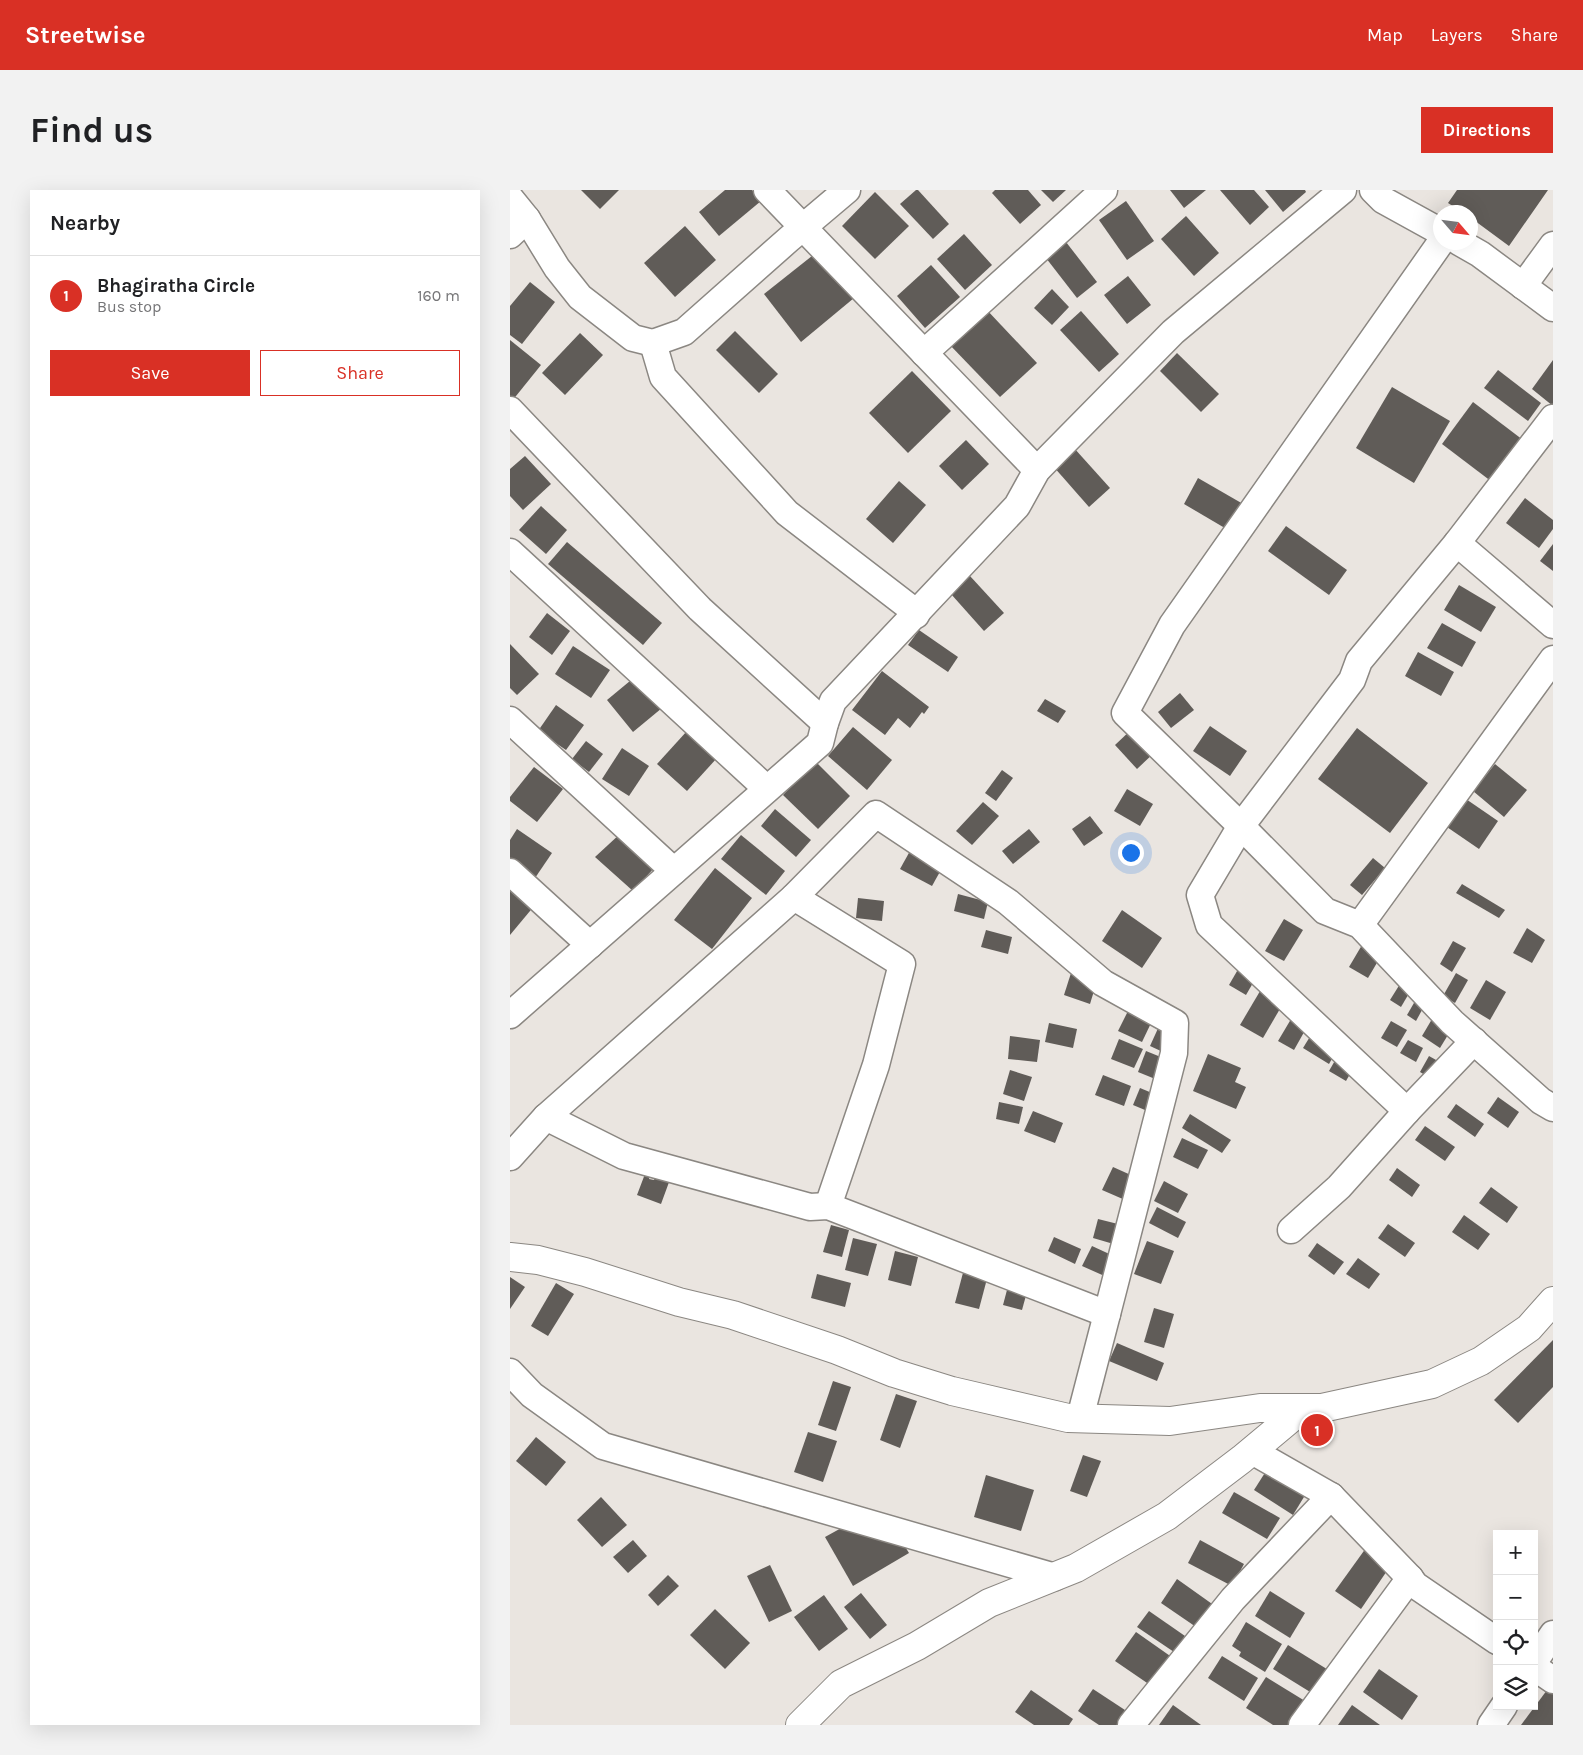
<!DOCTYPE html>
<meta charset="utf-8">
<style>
body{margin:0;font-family:Karla,sans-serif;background:#f2f2f2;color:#202124}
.controls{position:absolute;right:15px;bottom:15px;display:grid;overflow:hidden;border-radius:0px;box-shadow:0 5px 20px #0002}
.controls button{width:45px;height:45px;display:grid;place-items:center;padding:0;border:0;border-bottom:1px solid #e0e0e0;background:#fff;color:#202124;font:25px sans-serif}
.compass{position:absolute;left:923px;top:15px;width:45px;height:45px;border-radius:50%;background:#fff;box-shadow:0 5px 20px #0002;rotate:118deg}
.you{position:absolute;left:620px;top:662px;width:18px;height:18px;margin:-12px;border:4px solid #fff;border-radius:50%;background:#1a73e8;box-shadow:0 0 0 8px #1a73e833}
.badge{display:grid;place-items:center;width:32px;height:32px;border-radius:50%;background:#d93025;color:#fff;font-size:16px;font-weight:700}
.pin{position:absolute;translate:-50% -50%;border:2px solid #fff;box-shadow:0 1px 5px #0006}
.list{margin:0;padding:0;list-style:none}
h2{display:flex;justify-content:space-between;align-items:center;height:65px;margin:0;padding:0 20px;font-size:21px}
h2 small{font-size:16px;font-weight:400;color:#757577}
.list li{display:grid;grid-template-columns:32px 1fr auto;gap:15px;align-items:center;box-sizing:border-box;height:80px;padding:0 20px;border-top:1px solid #e0e0e0}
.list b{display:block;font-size:19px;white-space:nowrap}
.list p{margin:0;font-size:16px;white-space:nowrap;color:#757577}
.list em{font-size:16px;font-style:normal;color:#757577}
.actions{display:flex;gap:10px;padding:15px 20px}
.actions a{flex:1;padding:11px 0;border:1px solid #d93025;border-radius:0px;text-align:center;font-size:18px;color:#d93025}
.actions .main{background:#d93025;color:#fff}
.icon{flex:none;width:28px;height:28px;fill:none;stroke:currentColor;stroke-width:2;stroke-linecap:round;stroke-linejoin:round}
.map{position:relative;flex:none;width:1043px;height:1535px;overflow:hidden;border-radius:0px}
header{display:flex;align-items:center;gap:30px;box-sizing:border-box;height:70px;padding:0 25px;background:#d93025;color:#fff}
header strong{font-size:24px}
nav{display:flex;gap:28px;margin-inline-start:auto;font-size:18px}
.intro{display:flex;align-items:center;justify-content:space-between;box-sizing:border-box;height:120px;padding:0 30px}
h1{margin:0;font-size:35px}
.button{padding:12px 22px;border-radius:0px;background:#d93025;color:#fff;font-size:18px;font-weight:700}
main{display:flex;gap:30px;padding:0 30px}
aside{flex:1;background:#fff;border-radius:0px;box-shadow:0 5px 20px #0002}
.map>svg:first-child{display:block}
.building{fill:#605c58}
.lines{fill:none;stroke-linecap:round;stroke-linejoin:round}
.minor-casing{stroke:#8b8782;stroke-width:29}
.tertiary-casing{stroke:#8b8782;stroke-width:30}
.minor{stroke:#fff;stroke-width:26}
.tertiary{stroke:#fff;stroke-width:28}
</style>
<header>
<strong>Streetwise</strong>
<nav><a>Map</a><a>Layers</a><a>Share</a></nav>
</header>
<div class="intro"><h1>Find us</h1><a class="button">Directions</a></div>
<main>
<aside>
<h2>Nearby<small></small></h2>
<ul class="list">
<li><span class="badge">1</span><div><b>Bhagiratha Circle</b><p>Bus stop</p></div><em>160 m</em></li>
</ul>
<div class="actions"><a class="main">Save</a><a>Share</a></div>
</aside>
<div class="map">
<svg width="1043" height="1535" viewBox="0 0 1043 1535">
<rect width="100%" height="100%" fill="#eae5e0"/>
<!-- building -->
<g class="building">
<polygon points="71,0 109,0 90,19"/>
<polygon points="215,0 242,0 251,11 209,46 189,22"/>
<polygon points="406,0 408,0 439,34 423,49 390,14"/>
<polygon points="485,0 518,0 531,15 510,34 482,3"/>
<polygon points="531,0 556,0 543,12"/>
<polygon points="660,0 696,0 674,18"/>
<polygon points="710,0 744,0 759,17 740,35"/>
<polygon points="755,0 795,0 796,2 773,22"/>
<polygon points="947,0 1038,0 999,56 961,28 961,22 952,22 938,13"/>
<polygon points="365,2 399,36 365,69 332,36"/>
<polygon points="616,11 644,51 617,70 589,30"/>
<polygon points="676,26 709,63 684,86 651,49"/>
<polygon points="175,36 206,70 165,107 134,73"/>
<polygon points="454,44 482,75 455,100 427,69"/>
<polygon points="556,52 587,92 567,108 536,68"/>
<polygon points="307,62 344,108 291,152 254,104"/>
<polygon points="421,75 450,107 415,138 387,106"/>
<polygon points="618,86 641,115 617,134 594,105"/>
<polygon points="20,92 45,112 12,154 0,145 0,116"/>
<polygon points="542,99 559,117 542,135 524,118"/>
<polygon points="475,118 527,173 490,207 438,153"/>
<polygon points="571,121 609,164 589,182 550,140"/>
<polygon points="225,141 268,184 249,203 206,160"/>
<polygon points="70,143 93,165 55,205 32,183"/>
<polygon points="0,150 31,175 2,211 0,209"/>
<polygon points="667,163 709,204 691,222 650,181"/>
<polygon points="1043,170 1043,216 1022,199"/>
<polygon points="988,180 1031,213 1018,231 974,198"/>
<polygon points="402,181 441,221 398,263 359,223"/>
<polygon points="882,197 940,231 904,293 846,258"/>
<polygon points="963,212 1021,256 990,298 932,254"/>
<polygon points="456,250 479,274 452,300 429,276"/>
<polygon points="564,258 600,298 579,317 543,276"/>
<polygon points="15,266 41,294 13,320 0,306 0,279"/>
<polygon points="688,288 740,318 725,344 674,314"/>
<polygon points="389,291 416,315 383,353 356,329"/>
<polygon points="1015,308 1043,330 1043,339 1029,358 996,333"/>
<polygon points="31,316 57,340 36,364 9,340"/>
<polygon points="776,336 837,380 819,405 758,361"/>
<polygon points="57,352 152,433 133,455 38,374"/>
<polygon points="1043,354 1043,381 1030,371"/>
<polygon points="460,386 494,423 474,441 441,404"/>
<polygon points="949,395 986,417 971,442 934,420"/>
<polygon points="37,423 60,441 42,465 19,447"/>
<polygon points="932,433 966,452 952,477 917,458"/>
<polygon points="409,440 448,467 438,482 398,455"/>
<polygon points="0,454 29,484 7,505 0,498"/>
<polygon points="63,456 100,480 81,508 45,484"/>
<polygon points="908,462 944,482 931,506 895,486"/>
<polygon points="372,481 419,517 414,524 412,522 400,538 388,528 375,545 342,520"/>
<polygon points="126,486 152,518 123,542 97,510"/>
<polygon points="670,503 684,520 661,538 648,522"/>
<polygon points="535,509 556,521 548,533 527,521"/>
<polygon points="46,515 74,535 56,560 28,541"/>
<polygon points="700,536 737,561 720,586 683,561"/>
<polygon points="343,537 382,570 357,600 318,566"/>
<polygon points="623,538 645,562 627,579 605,555"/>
<polygon points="847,538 918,593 880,643 808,589"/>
<polygon points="177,541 207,568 177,601 147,574"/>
<polygon points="76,551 93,564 79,582 62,569"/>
<polygon points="112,558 139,576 119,606 92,589"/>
<polygon points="305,571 340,606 308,639 273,605"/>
<polygon points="985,574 1017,600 994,627 963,601"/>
<polygon points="24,577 53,599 27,632 0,611 0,607"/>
<polygon points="492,580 503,588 486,611 475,603"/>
<polygon points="617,599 643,614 630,636 604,621"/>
<polygon points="953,607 988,631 969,659 934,635"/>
<polygon points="473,612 489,626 462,655 446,641"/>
<polygon points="265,619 301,650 286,667 251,636"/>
<polygon points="580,626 593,643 574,656 562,639"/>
<polygon points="7,639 42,663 25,688 0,672 0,650"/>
<polygon points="519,639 530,652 503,674 492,661"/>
<polygon points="111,643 145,677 123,701 85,667"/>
<polygon points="231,645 275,681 256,705 211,669"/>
<polygon points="400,661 432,678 422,696 390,679"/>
<polygon points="863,668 875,678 852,705 840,695"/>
<polygon points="205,678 242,708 202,759 164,730"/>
<polygon points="952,694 995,720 989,728 946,703"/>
<polygon points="0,695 25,715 0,745"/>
<polygon points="448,704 478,712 474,729 444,721"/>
<polygon points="348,708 374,711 372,731 346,728"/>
<polygon points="612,720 652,748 632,778 592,751"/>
<polygon points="774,729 793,740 774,771 755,761"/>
<polygon points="1017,738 1035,750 1022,773 1003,763"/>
<polygon points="476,740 502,747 498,764 471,757"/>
<polygon points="943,751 956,758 942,782 930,774"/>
<polygon points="852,755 871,766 858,788 839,777"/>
<polygon points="734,769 751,779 736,805 719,795"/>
<polygon points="561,783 587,791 580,814 554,805"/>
<polygon points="946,783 958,790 945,813 933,806"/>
<polygon points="976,790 996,802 980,830 960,818"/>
<polygon points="756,791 778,805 753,848 730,835"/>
<polygon points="890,794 901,800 891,817 880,810"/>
<polygon points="908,806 917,811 906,831 897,825"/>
<polygon points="619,819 642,831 632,852 608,841"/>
<polygon points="787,819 802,828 784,860 768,851"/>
<polygon points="925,824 944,835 930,858 912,846"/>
<polygon points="881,831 897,840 887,857 871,848"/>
<polygon points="539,833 567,839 563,858 535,852"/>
<polygon points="650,834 666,868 640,856"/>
<polygon points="801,845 827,860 819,874 793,858"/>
<polygon points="500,846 530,850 527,872 498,869"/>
<polygon points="609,849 633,859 624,878 601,869"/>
<polygon points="898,850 913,858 906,872 890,863"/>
<polygon points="636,861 668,874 660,895 628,882"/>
<polygon points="698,864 731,878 725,892 736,897 726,919 683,901"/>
<polygon points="919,866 935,875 925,891 910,882"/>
<polygon points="827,867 844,877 836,891 819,881"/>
<polygon points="500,880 522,887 514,911 493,904"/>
<polygon points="593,885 621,896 614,916 585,905"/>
<polygon points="630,898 654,908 647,925 623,915"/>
<polygon points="988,907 1009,922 998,938 977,923"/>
<polygon points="489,912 513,917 509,934 486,929"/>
<polygon points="946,914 974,934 965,947 937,927"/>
<polygon points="523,921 553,933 545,953 514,941"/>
<polygon points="680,924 721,950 712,963 672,938"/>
<polygon points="915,936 945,957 935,971 905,950"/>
<polygon points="672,948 698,960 688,979 663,967"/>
<polygon points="138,976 141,983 139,989 144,990 146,985 162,984 151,1014 127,1005"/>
<polygon points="603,977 632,990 622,1013 592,1000"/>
<polygon points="887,978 910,995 902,1007 879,990"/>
<polygon points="654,991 678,1004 668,1023 644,1011"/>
<polygon points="981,997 1008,1017 997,1033 969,1013"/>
<polygon points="647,1017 676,1032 668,1048 639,1033"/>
<polygon points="954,1025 980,1044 968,1060 942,1042"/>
<polygon points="588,1029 612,1035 607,1055 583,1048"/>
<polygon points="878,1034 905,1053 895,1067 868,1048"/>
<polygon points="321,1035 339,1040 332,1067 313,1062"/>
<polygon points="544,1047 571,1059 565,1074 538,1061"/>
<polygon points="343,1048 367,1054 358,1086 335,1080"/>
<polygon points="637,1051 664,1061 651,1094 624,1084"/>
<polygon points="807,1053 834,1072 824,1085 798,1066"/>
<polygon points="582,1056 608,1068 599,1088 572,1076"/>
<polygon points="385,1061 408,1067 401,1096 378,1090"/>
<polygon points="848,1068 870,1084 859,1099 836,1084"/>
<polygon points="454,1079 478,1085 469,1119 445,1113"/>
<polygon points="307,1084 341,1093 335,1117 301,1108"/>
<polygon points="501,1085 520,1091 512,1120 493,1115"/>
<polygon points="0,1087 15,1097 0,1119"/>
<polygon points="46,1093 64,1104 38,1146 21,1136"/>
<polygon points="644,1118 664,1124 654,1158 634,1152"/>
<polygon points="1043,1150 1043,1197 1008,1233 984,1210"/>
<polygon points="607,1153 654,1173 647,1191 599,1171"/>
<polygon points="323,1191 341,1197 326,1241 308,1235"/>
<polygon points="386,1204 407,1211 390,1258 370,1250"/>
<polygon points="298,1242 327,1251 313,1292 284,1282"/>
<polygon points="26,1247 56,1272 36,1296 6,1271"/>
<polygon points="573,1265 591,1271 577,1307 560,1301"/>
<polygon points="758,1278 797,1302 783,1325 744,1300"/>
<polygon points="476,1285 524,1300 511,1341 464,1327"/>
<polygon points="724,1302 770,1328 757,1349 712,1323"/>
<polygon points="91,1307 117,1335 92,1357 67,1330"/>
<polygon points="344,1331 389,1347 399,1363 343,1396 315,1347"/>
<polygon points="123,1350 137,1366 118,1383 103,1367"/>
<polygon points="690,1350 734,1374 722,1396 678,1373"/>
<polygon points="856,1358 881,1375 851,1419 825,1401"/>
<polygon points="260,1375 282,1421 259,1432 237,1386"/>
<polygon points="158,1385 169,1396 148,1416 138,1405"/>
<polygon points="667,1389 705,1416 689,1439 651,1413"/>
<polygon points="760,1401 795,1423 780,1448 745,1426"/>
<polygon points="351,1403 377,1435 360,1449 334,1417"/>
<polygon points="314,1405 338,1439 309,1461 284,1427"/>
<polygon points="205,1419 240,1453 215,1479 180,1445"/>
<polygon points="639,1421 675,1446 664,1462 627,1437"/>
<polygon points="736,1432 772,1454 755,1482 729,1466 731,1462 722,1456"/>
<polygon points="626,1442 663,1468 643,1497 605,1471"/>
<polygon points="778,1455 820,1481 805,1505 763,1479"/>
<polygon points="712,1466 748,1488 734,1511 698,1488"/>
<polygon points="869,1479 908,1506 892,1530 853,1502"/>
<polygon points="756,1487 795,1511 780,1535 763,1535 736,1518"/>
<polygon points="1043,1492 1043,1535 1011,1535"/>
<polygon points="583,1499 618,1522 610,1535 589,1535 568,1521"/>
<polygon points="521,1500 563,1529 559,1535 524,1535 505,1522"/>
<polygon points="663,1515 691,1535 649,1535"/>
<polygon points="842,1515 870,1535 828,1535"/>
</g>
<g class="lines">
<!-- minor casing -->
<g class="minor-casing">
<g id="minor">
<polyline points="257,0 527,280"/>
<polyline points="863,0 873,10 931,42"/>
<polyline points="0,8 17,29 0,45"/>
<polyline points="17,29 47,78 70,107 123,148 143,153 174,142 279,49 337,0"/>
<polyline points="931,52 662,435 615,523 731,636 815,721 850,735 942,832 1031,911 1043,918"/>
<polyline points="949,52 970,64 1043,118"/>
<polyline points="1013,96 1043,55"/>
<polyline points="143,153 153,187 277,323 407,423 406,425"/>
<polyline points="414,163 594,0"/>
<polyline points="0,220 190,419 315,533"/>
<polyline points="947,353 1043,435"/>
<polyline points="0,362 257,599"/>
<polyline points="0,530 164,681"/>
<polyline points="0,682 80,755"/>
<polyline points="850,735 1043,469"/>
<polyline points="0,825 310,553 315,533 323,511 507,316 527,280 663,142 833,0"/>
<polyline points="897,921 699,735 690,705 731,636 842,490 849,471 947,353 1043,228"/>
<polyline points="36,927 114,966 300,1017 318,1016 597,1124 664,863 665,833 593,793 498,712 366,624 284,707"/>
<polyline points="0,967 36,927 284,707 392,774 366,875 318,1016"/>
<polyline points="781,1040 829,997 897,921 964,851"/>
<polyline points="0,1182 22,1205 93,1256 545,1387"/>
<polyline points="570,1228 597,1124"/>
<polyline points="742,1261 821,1306 900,1388 905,1395 987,1451"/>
<polyline points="1024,1472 1043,1444"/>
<polyline points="1024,1477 1043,1490"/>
<polyline points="621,1535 723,1409 821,1306"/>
<polyline points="792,1535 900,1388"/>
<polyline points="981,1535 994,1516"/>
</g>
</g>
<!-- tertiary casing -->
<g class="tertiary-casing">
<g id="tertiary">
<polyline points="0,1067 28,1070 75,1082 169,1112 223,1125 327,1160 384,1183 442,1201 558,1228 660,1231 750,1218 812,1218 922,1194 971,1171 1019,1138 1043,1111"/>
<polyline points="290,1535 331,1494 407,1456 479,1413 566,1378 657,1326 732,1269 792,1219"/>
</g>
</g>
<!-- minor -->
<use href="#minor" class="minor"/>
<!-- tertiary -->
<use href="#tertiary" class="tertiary"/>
</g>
</svg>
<div class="controls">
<button>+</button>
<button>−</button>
<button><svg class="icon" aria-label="locate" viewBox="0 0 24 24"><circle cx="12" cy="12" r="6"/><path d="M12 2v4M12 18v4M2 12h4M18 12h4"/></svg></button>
<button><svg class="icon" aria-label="layers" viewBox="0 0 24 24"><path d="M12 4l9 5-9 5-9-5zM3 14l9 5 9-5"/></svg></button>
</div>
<svg class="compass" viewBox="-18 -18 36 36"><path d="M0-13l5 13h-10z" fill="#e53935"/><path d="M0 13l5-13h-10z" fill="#757577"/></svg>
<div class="you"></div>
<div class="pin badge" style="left:807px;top:1240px">1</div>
</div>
</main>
